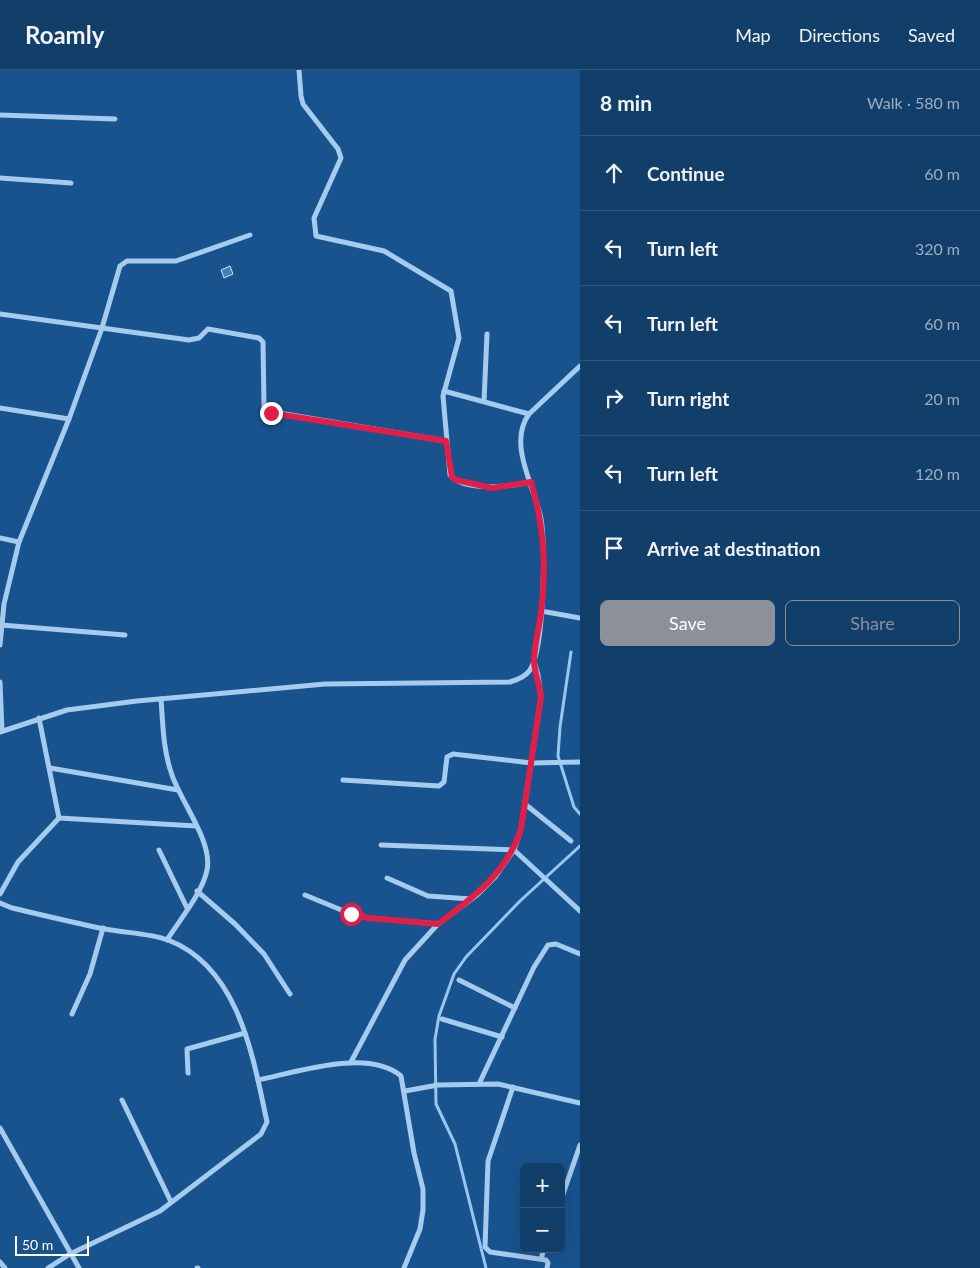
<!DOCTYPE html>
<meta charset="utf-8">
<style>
body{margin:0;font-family:Lato,sans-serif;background:#1f4972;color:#f1f3f6}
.controls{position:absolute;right:15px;bottom:15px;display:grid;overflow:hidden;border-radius:8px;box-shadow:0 5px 20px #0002}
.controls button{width:45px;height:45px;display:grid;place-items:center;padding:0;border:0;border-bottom:1px solid #31577e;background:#123e6a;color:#f1f3f6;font:25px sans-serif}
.scale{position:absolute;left:15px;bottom:12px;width:74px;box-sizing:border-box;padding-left:5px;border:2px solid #fff;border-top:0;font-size:14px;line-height:18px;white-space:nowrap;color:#fff;-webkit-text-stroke:4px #18538e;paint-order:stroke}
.stop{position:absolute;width:15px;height:15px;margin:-11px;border:4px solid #e11d48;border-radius:50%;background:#fff}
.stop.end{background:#e11d48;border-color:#fff;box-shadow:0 1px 5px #0008}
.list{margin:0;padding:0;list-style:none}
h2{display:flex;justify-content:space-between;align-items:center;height:65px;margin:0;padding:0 20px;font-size:21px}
h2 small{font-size:16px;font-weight:400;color:#9caec1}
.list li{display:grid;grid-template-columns:32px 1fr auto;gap:15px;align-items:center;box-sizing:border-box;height:75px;padding:0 20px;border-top:1px solid #31577e}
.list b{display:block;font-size:19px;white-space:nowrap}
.list em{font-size:16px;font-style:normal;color:#9caec1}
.actions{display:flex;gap:10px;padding:15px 20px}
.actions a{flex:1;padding:11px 0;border:1px solid #8c9099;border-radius:8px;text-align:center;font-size:18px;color:#8c9099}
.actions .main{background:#8c9099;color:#fff}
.icon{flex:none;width:28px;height:28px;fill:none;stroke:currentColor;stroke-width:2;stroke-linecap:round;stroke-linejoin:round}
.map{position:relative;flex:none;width:580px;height:1198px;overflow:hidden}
header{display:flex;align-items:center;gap:30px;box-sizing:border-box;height:70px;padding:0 25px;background:#123e6a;border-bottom:1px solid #31577e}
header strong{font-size:24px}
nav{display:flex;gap:28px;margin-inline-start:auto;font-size:18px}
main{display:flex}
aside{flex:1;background:#123e6a}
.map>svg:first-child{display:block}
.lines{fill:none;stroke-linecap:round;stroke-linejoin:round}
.stream{stroke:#97c7f1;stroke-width:3}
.building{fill:#4580b8;stroke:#cbe4fb}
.street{stroke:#a5cbef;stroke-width:5}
.route{stroke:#e11d48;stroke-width:6}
</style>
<header>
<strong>Roamly</strong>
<nav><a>Map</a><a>Directions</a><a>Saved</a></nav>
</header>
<main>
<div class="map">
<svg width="580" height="1198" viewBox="0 0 580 1198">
<rect width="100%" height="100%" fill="#18538e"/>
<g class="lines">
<!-- stream -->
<g class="stream">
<polyline points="571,582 560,657 558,686 574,737 580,744"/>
<polyline points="486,1198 455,1074 436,1034 435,969 439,946 454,904 466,887 520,831 580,776"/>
</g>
</g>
<!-- building -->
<polygon class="building" points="230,196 233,204 224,208 221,200"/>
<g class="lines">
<!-- street -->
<g class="street">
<path d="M299 0 301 26 303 34 338 79 341 88 314 148 316 166 384 181 451 221 459 268 443 326 450 405C465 423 511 416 531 412"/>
<polyline points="0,45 115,49"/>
<polyline points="0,108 71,113"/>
<polyline points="0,244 189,270 199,268 208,259 259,268 263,272 264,336 267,341 446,371"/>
<polyline points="444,321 529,344"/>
<polyline points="484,331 487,264"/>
<polyline points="0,338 69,349"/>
<polyline points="0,468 19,472"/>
<polyline points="541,541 580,548"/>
<polyline points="1,555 125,565"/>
<polyline points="0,575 4,534 19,472 69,349 102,258 120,196 127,191 176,191 250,165"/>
<polyline points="0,612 2,661"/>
<path d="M161 629C163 655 163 680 172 705 181 732 213 772 207 800 203 822 179 851 167 870"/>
<polyline points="39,648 59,748 196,756"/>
<path d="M0 662 67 640 137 631 325 614 510 612C517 610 525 607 530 600 544 579 546 476 541 449 535 417 507 374 529 344L580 296"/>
<polyline points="50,698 178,720"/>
<polyline points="343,710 439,716 444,712 447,687 453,684 531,693 580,692"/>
<polyline points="525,734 571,771"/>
<polyline points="381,775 514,780 580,841"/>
<polyline points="159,780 187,838"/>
<polyline points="387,808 428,826 471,829"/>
<polyline points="197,821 235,854 264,884 290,924"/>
<polyline points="0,824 18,792 59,748"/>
<polyline points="305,825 351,844 369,848 438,854"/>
<path d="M0 833 12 838C43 845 74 853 105 859 125 863 149 863 168 870 239 897 253 987 267 1052L261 1064 160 1141 70 1184 48 1198"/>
<polyline points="459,910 515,938"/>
<polyline points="72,944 90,904 103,858"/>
<polyline points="442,949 502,967"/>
<polyline points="351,992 405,890 438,854 477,825 495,807 514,780 521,759 541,627 538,605 534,591"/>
<polyline points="188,1003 187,979 245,963"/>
<path d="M258 1010C297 1002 368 978 401 1006L414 1083 423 1119V1140L420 1159 404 1198"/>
<polyline points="479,1014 534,897 548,875 556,874 580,884"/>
<polyline points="513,1017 488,1091 485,1177 490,1182 546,1190 548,1193 547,1198"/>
<polyline points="405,1021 438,1015 498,1014 580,1033"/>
<polyline points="122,1030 171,1132"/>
<polyline points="0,1058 79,1198"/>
<polyline points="561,1130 580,1075"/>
<polyline points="541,1189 544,1179"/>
<polyline points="0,1192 5,1198"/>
<polyline points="197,1198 198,1198"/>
</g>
</g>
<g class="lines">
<!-- route -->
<path class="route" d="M271 343 446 371 452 407 456 410 492 418 531 412C544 455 547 498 541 543 539 558 535 573 534 589 533 597 540 616 541 627L521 759C507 803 473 828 438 854L369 848 351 844"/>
</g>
</svg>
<div class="controls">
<button>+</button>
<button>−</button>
</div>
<div class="scale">50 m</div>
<div class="stop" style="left:351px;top:844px"></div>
<div class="stop end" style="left:271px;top:343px"></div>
</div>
<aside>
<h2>8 min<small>Walk · 580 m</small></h2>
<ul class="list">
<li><svg class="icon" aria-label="ahead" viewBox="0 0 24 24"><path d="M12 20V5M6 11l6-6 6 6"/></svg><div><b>Continue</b></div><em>60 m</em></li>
<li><svg class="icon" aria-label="left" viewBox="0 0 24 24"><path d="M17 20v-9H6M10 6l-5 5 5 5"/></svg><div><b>Turn left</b></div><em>320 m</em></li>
<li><svg class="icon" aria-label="left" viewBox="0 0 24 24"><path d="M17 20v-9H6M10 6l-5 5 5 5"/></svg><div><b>Turn left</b></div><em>60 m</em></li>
<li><svg class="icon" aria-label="right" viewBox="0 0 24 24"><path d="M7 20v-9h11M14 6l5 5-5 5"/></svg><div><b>Turn right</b></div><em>20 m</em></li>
<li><svg class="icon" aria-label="left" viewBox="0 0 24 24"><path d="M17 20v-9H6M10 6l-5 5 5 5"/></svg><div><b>Turn left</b></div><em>120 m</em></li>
<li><svg class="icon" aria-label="arrive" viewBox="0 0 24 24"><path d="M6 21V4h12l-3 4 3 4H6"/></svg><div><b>Arrive at destination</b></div></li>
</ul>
<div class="actions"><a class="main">Save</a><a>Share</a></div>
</aside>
</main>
